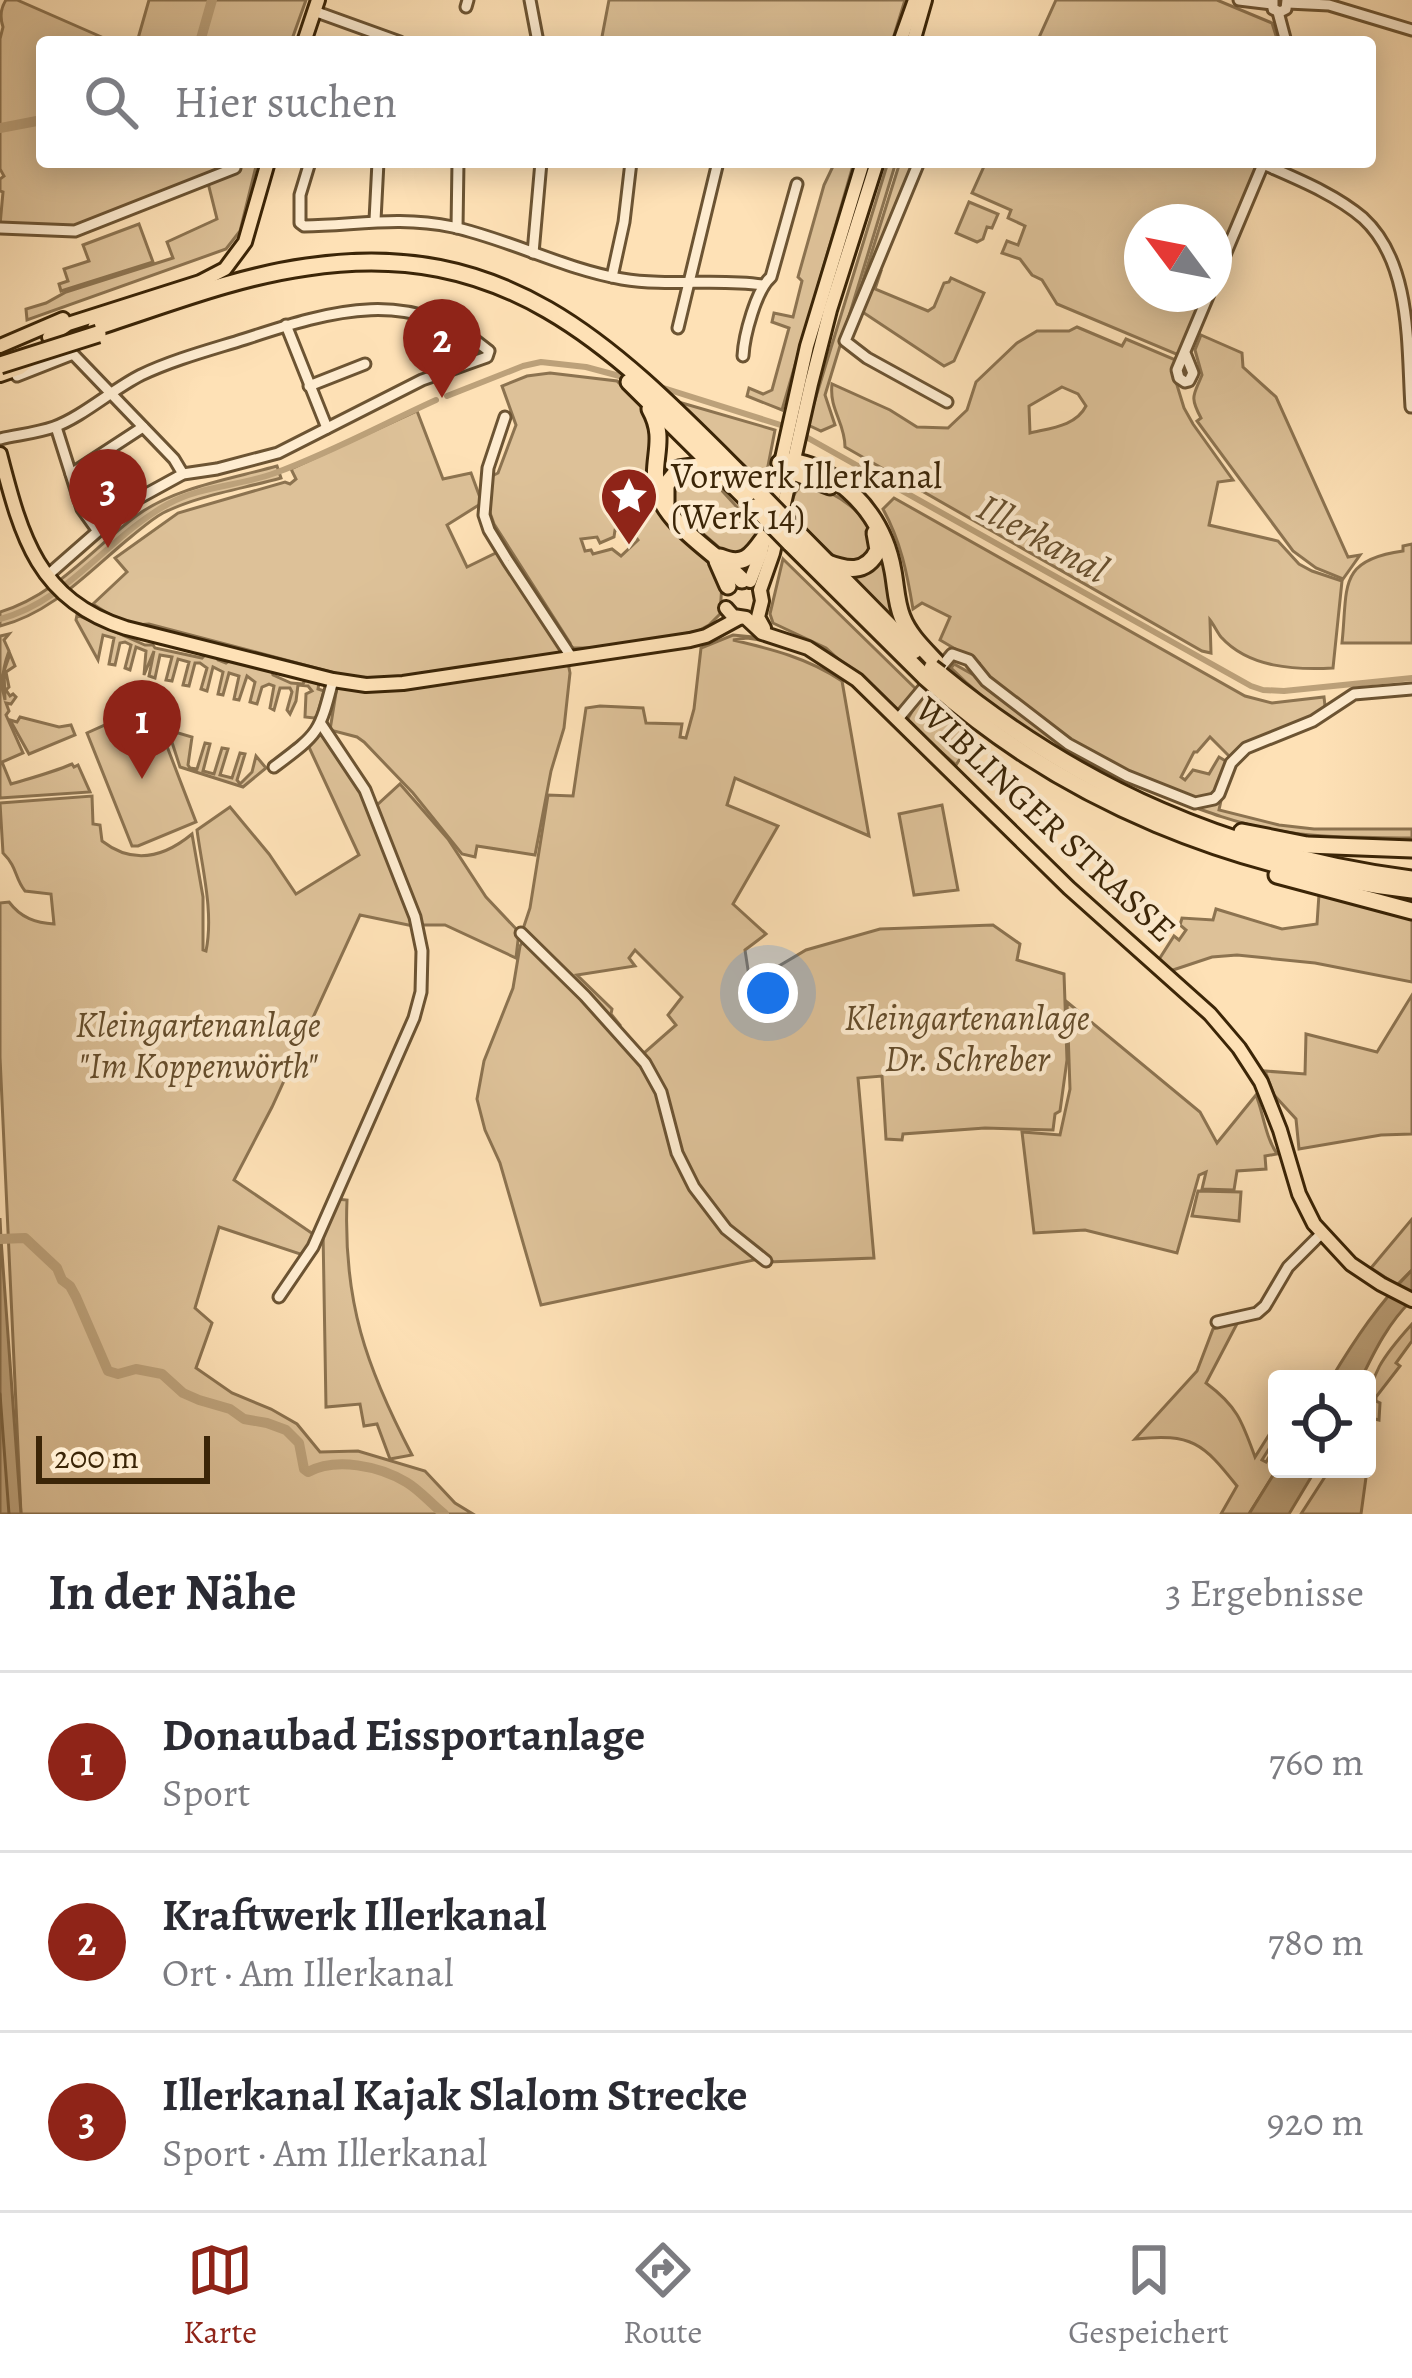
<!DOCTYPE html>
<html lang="de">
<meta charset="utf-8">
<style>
body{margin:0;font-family:Alegreya,serif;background:#f2f2f3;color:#2b2b33}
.controls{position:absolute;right:36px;bottom:36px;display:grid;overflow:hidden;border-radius:12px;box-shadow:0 6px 30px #0003}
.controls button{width:108px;height:108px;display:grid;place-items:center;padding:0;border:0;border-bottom:3px solid #e1e1e2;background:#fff;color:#2b2b33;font:60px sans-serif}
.compass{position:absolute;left:1124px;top:204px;width:108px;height:108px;border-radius:50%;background:#fff;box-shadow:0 6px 30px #0003;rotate:302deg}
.scale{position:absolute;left:36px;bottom:30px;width:174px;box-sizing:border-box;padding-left:12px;border:6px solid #3b2507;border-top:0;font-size:33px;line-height:42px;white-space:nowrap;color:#3b2507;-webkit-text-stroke:9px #feecd0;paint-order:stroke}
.you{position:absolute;left:768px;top:993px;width:42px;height:42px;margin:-30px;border:9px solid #fff;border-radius:50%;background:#1a73e8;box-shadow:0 0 0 18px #1a73e833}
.badge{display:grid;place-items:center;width:78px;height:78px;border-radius:50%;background:#8f2418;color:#fff;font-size:39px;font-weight:700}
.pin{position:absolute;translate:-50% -99px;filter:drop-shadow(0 3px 6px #0008)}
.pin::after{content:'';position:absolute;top:63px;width:42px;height:36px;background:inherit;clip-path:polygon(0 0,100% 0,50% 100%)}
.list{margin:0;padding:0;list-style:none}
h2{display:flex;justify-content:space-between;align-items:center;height:156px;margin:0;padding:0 48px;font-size:51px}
h2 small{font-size:39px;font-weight:400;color:#7c7c81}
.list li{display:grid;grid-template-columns:78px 1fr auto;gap:36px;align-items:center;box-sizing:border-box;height:180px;padding:0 48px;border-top:3px solid #e1e1e2}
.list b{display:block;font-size:45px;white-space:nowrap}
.list p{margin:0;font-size:39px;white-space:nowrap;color:#7c7c81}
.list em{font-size:39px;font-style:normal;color:#7c7c81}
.icon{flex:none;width:66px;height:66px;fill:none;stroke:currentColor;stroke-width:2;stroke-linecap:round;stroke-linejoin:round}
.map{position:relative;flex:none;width:1412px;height:1514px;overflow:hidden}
.search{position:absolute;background:#fff;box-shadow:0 6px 30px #0003;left:36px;right:36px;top:36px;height:132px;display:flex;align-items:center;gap:30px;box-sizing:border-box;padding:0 42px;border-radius:12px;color:#7c7c81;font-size:45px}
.sheet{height:696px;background:#fff}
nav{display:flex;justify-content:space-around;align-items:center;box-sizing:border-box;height:168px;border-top:3px solid #e1e1e2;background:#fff;font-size:33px;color:#7c7c81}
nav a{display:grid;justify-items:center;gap:6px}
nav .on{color:#8f2418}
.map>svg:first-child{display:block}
.green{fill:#ddc198;stroke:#8c7350;stroke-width:3;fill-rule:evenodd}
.water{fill:#bca17a;stroke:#886f4c;stroke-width:3}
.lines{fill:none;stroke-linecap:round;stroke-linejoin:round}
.shore{stroke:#7c6340;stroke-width:3}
.canal{stroke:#bca17a;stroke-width:6}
.river{stroke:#bca17a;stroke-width:10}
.minor-casing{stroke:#6c5433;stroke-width:15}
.major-casing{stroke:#3b2507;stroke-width:18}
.highway-casing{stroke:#3b2507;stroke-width:21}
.minor{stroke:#feecd0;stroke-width:9}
.major{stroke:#fee1b6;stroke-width:12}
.highway{stroke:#fee1b6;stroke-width:15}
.highway-bridge-casing{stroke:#3b2507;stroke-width:21;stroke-linecap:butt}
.highway-bridge{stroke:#fee1b6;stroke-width:15}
.labels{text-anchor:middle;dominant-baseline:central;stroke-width:9;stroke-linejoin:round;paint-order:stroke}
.poi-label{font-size:36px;fill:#3b2507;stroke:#feecd0;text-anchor:start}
.street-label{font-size:36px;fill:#3b2507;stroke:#feecd0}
.park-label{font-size:36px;font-style:italic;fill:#644c2b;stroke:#feecd0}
.water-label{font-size:39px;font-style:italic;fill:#68502f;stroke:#feecd0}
</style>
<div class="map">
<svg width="1412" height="1514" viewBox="0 0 1412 1514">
<rect width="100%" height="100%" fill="#fee1b6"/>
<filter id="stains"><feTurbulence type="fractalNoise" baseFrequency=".00167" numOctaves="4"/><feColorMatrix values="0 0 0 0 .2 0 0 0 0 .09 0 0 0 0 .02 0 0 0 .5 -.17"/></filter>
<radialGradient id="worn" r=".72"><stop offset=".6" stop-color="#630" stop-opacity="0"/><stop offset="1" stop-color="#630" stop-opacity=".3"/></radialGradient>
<!-- green -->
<g class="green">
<path d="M6 0H17L113 42H42V162H257L240 231 226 249 27 320 26 309 46 303 66 292 173 258 167 242 217 219 208 183 75 228 0 225 3 192 0 191V179L4 176 0 169V39L3 27C0 18 0 9 6 0Z"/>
<polygon points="149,0 306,0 291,42 137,42"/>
<polygon points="609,0 905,0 892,42 601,42"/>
<polygon points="1056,0 1217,0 1272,23 1278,42 1037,42"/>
<polygon points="835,162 854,162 782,410 747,396 749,388 763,394 772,390 789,328 772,322 774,313 793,317 802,281 798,277 824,185"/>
<polygon points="888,162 896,162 825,395 835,425 821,431 808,425 811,413"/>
<polygon points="900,162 917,162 848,328"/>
<polygon points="986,162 1258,162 1214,268 1214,222 1142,222 1142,294 1204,294 1180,353 1176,354 1057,304 1042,280 1032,275 1020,259 1002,253 1007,241 1018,245 1025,226 1008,218 1011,210 972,193"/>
<polygon points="969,202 998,214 992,228 987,227 983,239 977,242 956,233"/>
<polygon points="139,224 153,262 61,291 59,284 68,281 64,269 89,261 83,245"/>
<polygon points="878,270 881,271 875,289 928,311 934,307 944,283 949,282 951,278 984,293 954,361 944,366 861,311"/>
<path d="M1077 327 1122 346 1126 339 1178 361 1173 372 1184 408 1193 424 1233 480 1218 482 1209 525 1278 541 1299 564 1312 571 1342 581 1333 668C1295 670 1249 668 1221 637 1217 632 1214 625 1210 620L1211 653 1202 651 845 447C845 422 829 410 832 384L890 410 917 427 948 428 967 410 976 382 1017 343 1037 331H1069ZM1062 387 1078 394 1086 406C1076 426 1051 428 1030 433L1029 406Z"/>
<path d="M1201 335 1242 353 1243 367 1276 397 1348 557 1360 555 1343 579 1316 568 1293 551 1197 421 1201 418C1189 396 1194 395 1202 375L1195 350Z"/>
<path d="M550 373 617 381 648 413 654 425 653 478 709 557 722 583 720 614 709 625 698 631 613 648H571L568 645 570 643 494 524 489 510 491 497 486 495 490 477 498 473 516 425 502 386 527 376ZM628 520 637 525 633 533 638 540 621 556 612 549 593 554 591 550 585 551 581 539 597 537 600 543 614 537 615 530H621Z"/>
<polygon points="675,401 775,430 767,471 748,469"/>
<path d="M417 411 443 479 471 473 482 503 447 525 467 567 500 551 566 652 570 673 564 728 551 771 535 855 477 846 475 857 462 854 413 793 364 742 357 737 330 730 339 674 149 624C128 627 110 615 93 604L127 572 115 558 178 513 285 482 290 484 296 479 291 469Z"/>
<path d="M277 466 281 478C242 489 199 495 163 513 152 519 142 528 132 536 91 569 53 613 0 626V612C56 595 91 550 136 516 175 487 231 479 277 466Z"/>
<polygon points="704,471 758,530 751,552 741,558 723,551 670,505 675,476"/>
<path d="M807 483C837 493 868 512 875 544L862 564 839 561 789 513C792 500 794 487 807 483Z"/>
<path d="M894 498 1245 696 1272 703 1324 697 1325 706 1320 714 1239 749 1230 757 1210 737 1197 752H1194L1181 777 1185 780 1193 770 1209 774 1219 757 1229 763 1219 810 1279 825 1314 829H1412V838C1366 837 1320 839 1275 830 1238 824 1204 811 1170 798 1089 769 1012 729 951 668L954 664 972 674 979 663 940 640 950 617 922 603 913 609C907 573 901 542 883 509Z"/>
<polygon points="882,544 905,634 845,571"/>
<path d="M1412 544V643H1342C1348 587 1337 560 1403 551V546Z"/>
<polygon points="783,559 917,690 898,713 826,648 773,623 770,614"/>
<polygon points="77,615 145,645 153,645 155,648 202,658 208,652 217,654 218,660 226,663 235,657 270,667 273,675 291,683 303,684 306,678 319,683 318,689 324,691 317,716 314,718 305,717 306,694 312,691 308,686 298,685 296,701 290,714 287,710 292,692 290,688 280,688 274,710 270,708 274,686 269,684 262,687 257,704 250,702 255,682 247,676 239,700 234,699 239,676 229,673 223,695 218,694 223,672 213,667 207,691 201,689 207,668 200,663 195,663 189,686 183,685 189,662 178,659 172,681 166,680 172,657 160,655 155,678 149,676 154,651 144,675 146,651 136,647 130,670 125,668 131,645 125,642 120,643 115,665 109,664 114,638 103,635 98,660 76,620"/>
<path d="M9 634 4 640 9 651C3 667 0 684 5 700L4 671 10 654 15 666 6 672 9 687 6 690 10 696 13 694 16 697 11 704 6 703 9 711 6 715 23 753 2 762 11 784C31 778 51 773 72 764L74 767 78 765 90 792 0 798V636Z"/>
<path d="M733 635 753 637 760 640 747 638 733 640C771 649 808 658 842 681L869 836 735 778 727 805 778 826 733 904 766 934 745 950 750 983 806 950 880 929 993 925 1020 944 1017 960 1064 974 1067 1060 1060 1111 1055 1114 1053 1130 985 1128 903 1134 902 1140 886 1139 882 1076 858 1078 874 1258 768 1262 763 1258 541 1305 500 1163 485 1130 477 1099 484 1061 513 988 520 946 524 940C566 980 620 1024 651 1074 665 1098 667 1127 676 1153 691 1196 723 1235 762 1257L727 1228 695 1186 679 1152 662 1091 649 1066 586 995 522 932 530 908 548 795 573 796 586 708 600 706 643 708 646 723 682 724 680 737 686 738 694 709 701 648ZM635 950 682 997 668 1015 676 1025 643 1054 618 1028 620 1025 611 1014 612 1009 577 975 635 966 629 958Z"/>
<polygon points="922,694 973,738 956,765 906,722"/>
<polygon points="20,717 59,727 71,725 75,735 29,754 10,720 17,722"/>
<polygon points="133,722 146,732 163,736 196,822 138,846 132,846 87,733 105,725 115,729"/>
<polygon points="168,730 192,737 188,765 190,768 197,769 205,743 210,744 203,771 214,774 222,748 228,749 220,775 232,778 240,753 245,754 237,780 240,784 252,772 256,756 266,768 243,787 180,767"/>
<path d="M324 735 369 806 413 926 360 915 272 1107 234 1180 316 1236 306 1256 219 1227 195 1308 212 1323 196 1368 232 1393 271 1409 297 1424 320 1452 358 1451 425 1471 455 1503 473 1514H21L0 1057V903L9 902C21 918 36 923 54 924L51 894 25 891C14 877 18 868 3 853L0 803 92 796 93 824 100 825 102 841C133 865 163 858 192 834L203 897V950L206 951C214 912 202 868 197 830L230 807 269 854 296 894 359 855 308 745 316 736Z"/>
<polygon points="400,784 448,839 486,897 519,932 516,958 445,925 420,925 376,806"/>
<polygon points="942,805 958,890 914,895 899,814"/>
<polygon points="1319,894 1412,916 1412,982 1315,963 1237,955 1212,957 1170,971 1158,961 1174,936 1179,940 1186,930 1180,925 1182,918 1213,920 1216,909 1282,929 1317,924"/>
<polygon points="1412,995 1412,1134 1381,1135 1299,1149 1296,1119 1274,1095 1265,1071 1305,1074 1306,1034 1377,1052"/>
<path d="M1067 1002 1200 1112 1217 1143 1256 1095C1263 1112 1265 1136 1277 1154L1265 1156 1266 1169 1237 1171 1234 1190 1202 1189 1206 1172 1199 1175 1177 1253 1085 1230 1034 1233 1022 1132 1060 1135 1070 1089Z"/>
<polygon points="1198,1191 1241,1192 1239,1221 1192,1216"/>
<path d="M336 1199 347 1200C343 1301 366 1367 412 1455L390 1459 377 1424 364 1426 360 1404 326 1407 323 1231Z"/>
<polygon points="1412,1219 1412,1270 1397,1285 1371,1268"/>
<path d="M1240 1318 1206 1383C1237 1406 1242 1421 1255 1457L1277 1422V1436L1262 1460 1266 1462 1277 1444V1469L1249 1514H1221L1237 1486C1203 1443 1192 1433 1135 1439L1197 1371 1213 1329Z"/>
<path d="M1412 1324V1341L1396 1363 1400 1366 1376 1397V1401L1380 1403 1379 1420 1367 1417C1367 1376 1385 1354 1412 1324Z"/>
<polygon points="1367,1437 1370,1448 1361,1514 1301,1514 1330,1469 1367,1469"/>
</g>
<!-- water -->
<g class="water">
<polygon points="0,1218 1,1239 21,1514 0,1514"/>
<path d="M1412 1270V1300C1389 1322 1375 1350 1361 1379H1331C1355 1339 1379 1303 1412 1270Z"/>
<polygon points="1277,1469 1316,1469 1289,1514 1249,1514"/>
</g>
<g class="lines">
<!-- shore -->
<polyline class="shore" points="0,1394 9,1514"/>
<!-- canal -->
<g class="canal">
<polyline points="657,386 787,427"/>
<polyline points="447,396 523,366 541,362 586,367 627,378"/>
<polyline points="799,433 1251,686 1263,690 1284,691 1412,678"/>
<path d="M0 619C67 602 108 537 168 504 200 486 240 486 275 473 330 453 383 424 436 400"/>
</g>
<!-- river -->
<g class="river">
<polyline points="200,42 212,0"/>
<polyline points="0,128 42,120"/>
<path d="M0 1239 25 1238 57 1268 62 1280 70 1286 76 1297 108 1371 118 1374 136 1369 162 1374 183 1393 199 1400 230 1409 244 1419 267 1423 286 1430 299 1443 304 1469 308 1472C336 1457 379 1466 406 1482 420 1490 431 1504 444 1514"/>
</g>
<!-- minor casing -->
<g class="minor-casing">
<g id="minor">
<polyline points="530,0 538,42"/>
<polyline points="1239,0 1272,4"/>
<polyline points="1273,0 1273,9 1280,12 1286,9 1287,0"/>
<polyline points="1288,3 1329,5 1412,30"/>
<polyline points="466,7 468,0"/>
<polyline points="314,11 400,42"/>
<polyline points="1278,12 1286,42"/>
<path d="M310 162 300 195V223L304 226C358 225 399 216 453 227 511 240 564 269 622 279 669 287 716 278 762 285"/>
<polyline points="919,162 845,341 867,358 947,402"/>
<path d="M1263 164C1297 179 1335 194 1363 218 1412 263 1407 346 1411 407"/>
<polyline points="375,220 378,162"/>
<polyline points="0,228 75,231 235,168"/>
<polyline points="457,228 458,162"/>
<polyline points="533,253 541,162"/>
<polyline points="612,277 624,222 631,162"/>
<polyline points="1214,281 1264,162"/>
<polyline points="286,325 327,428"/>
<polyline points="678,328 718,162"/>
<polyline points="1185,353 1193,373 1189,381 1185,382 1179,378 1177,370 1209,294"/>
<path d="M743 356C744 336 756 290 771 277L797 184"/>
<polyline points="17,376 73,354 174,459 183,474"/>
<polyline points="309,386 365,364"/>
<polyline points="505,417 488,468 484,515 489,530 508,561 572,658"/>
<polyline points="56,427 82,509 97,530"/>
<path d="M0 439C17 435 37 433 54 427 82 417 113 389 141 375 175 359 210 350 245 339 333 310 411 286 489 351L487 357 422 380 278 453 217 469 183 474 130 503 48 575"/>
<polyline points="71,474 143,427"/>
<polyline points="897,720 952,654 969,660 986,681 1068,744 1127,776 1195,803 1214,799 1219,794 1231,763 1246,748 1313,721 1354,694 1412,689"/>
<path d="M274 767C319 733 319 734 333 680"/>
<polyline points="521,933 585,996 645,1063 661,1092 677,1153 694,1187 726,1229 766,1261"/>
<polyline points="279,1297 313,1247 414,1018 421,992 422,951 415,917 365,790 321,724"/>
<polyline points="1217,1322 1257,1313 1265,1306 1288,1267 1321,1234"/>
</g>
</g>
<!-- major casing -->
<g class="major-casing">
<g id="major">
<polyline points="304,42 318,0"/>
<polyline points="900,42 915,0"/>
<polyline points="913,42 925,0"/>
<polyline points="49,337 68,324 200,282 225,269 245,242 268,162"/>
<polyline points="0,346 63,319"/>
<polyline points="0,375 20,368 30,360"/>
<path d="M0 454C21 535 37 600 126 628L333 680 366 685 403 683 690 640 706 636 739 618"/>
<polyline points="750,581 761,553 807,346 863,162"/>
<polyline points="726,608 733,616 746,618 762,633 808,648 857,680 1069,888 1210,1014 1239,1048 1261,1082 1280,1130 1299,1194 1314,1224 1351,1264 1381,1284 1412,1300"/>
<polyline points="764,628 758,617 762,601 760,590 773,553 811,384 830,310 877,162"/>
</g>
</g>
<!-- highway casing -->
<g class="highway-casing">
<g id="highway">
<path d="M96 327C165 305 235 277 307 267 516 235 624 359 759 493"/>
<polyline points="629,382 755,507"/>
<path d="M650 409C668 441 649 461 658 492 668 526 717 554 742 580"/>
<path d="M780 463C799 459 817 467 833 478 866 501 886 531 893 571 896 587 896 602 902 617 909 635 923 648 936 662"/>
<polyline points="780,463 791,471 830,486"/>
<polyline points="666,503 666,485 679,469 699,466 714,474"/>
<polyline points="794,529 914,651"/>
<polyline points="790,543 925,677"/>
<path d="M720 557C744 567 751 556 764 538"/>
<polyline points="717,561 728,586"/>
<path d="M825 562C846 570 866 575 878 550L875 533"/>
<path d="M940 674C1080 789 1232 856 1412 879"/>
<path d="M933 684C1067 803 1236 869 1412 890"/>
<polyline points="1242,832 1307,845 1412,849"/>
<polyline points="1277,875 1412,911"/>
</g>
</g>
<!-- minor -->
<use href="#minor" class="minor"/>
<!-- major -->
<use href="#major" class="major"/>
<!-- highway -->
<use href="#highway" class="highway"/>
<!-- highway-bridge casing -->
<g class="highway-bridge-casing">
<g id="highway-bridge">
<polyline points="0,365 98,334"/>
<polyline points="759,493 794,529"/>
<polyline points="755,507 790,543"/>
<polyline points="932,668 940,674"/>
<polyline points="925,677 933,684"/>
</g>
</g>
<!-- highway-bridge -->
<use href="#highway-bridge" class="highway-bridge"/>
</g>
<!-- icons -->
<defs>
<g id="sight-pin" transform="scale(3)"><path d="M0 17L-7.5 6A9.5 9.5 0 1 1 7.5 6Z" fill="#8f2418" stroke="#feecd0"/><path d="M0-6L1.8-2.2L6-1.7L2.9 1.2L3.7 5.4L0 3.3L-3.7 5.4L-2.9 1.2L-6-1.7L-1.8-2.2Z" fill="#fff"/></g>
</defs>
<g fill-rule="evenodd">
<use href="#sight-pin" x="629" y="496"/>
</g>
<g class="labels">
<!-- poi labels -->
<g class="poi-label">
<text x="671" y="475">Vorwerk Illerkanal<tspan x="671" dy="41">(Werk 14)</tspan></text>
</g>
<!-- street labels -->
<g class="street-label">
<text transform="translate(1046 819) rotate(43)">WIBLINGER STRASSE</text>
</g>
<!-- park labels -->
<g class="park-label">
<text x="967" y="1017">Kleingartenanlage<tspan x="967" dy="41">Dr. Schreber</tspan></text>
<text x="198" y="1024">Kleingartenanlage<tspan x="198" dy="41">"Im Koppenwörth"</tspan></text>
</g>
<!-- water labels -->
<g class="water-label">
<text transform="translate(1043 538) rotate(29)">Illerkanal</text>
</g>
</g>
<rect width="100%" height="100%" filter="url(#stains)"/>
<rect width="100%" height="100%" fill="url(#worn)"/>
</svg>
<div class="controls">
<button><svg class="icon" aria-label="locate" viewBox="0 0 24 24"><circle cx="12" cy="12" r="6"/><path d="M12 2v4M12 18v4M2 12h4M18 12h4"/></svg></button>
</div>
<svg class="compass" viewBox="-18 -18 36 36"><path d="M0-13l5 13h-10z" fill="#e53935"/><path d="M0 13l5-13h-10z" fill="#7c7c81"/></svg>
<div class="scale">200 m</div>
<div class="you"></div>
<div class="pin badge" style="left:142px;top:779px">1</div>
<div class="pin badge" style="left:442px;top:398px">2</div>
<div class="pin badge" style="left:108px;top:548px">3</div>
<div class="search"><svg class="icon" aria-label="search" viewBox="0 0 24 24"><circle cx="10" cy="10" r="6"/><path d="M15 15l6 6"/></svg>Hier suchen</div>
</div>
<section class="sheet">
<h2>In der Nähe<small>3 Ergebnisse</small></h2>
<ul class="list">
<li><span class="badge">1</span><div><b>Donaubad Eissportanlage</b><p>Sport</p></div><em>760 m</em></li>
<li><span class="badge">2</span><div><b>Kraftwerk Illerkanal</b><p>Ort · Am Illerkanal</p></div><em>780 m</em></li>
<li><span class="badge">3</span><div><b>Illerkanal Kajak Slalom Strecke</b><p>Sport · Am Illerkanal</p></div><em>920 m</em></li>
</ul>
</section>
<nav>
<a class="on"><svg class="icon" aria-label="map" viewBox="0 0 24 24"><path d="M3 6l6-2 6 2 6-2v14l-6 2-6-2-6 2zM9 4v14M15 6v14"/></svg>Karte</a>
<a><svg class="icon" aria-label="directions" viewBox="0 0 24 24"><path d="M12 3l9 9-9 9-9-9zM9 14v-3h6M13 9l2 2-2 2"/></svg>Route</a>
<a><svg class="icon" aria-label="saved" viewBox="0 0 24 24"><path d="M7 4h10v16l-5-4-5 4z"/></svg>Gespeichert</a>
</nav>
